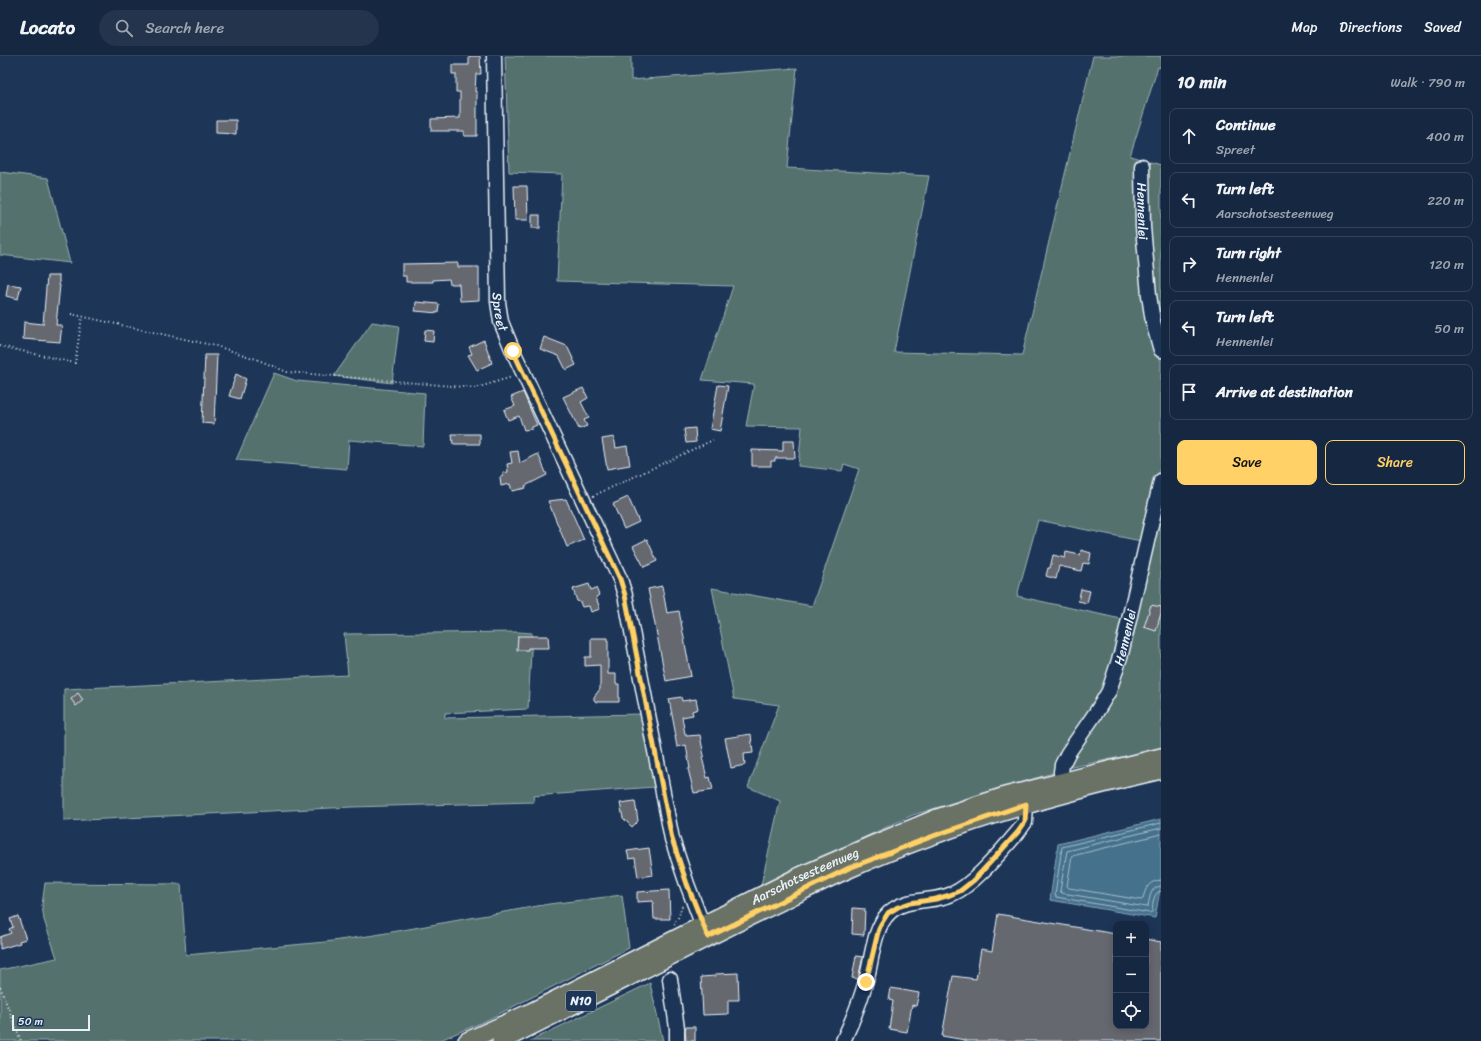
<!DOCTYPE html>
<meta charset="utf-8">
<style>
body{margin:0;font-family:Sriracha,sans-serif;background:#23344c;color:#f1f3f6}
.controls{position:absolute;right:12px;bottom:12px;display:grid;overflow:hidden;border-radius:8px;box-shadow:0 2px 10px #0003}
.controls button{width:36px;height:36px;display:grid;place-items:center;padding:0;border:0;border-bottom:1px solid #35445a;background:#162841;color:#f1f3f6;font:20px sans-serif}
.scale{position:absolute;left:12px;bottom:10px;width:78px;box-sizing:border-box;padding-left:4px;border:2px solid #e8f1f8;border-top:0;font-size:11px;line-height:14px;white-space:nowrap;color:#e8f1f8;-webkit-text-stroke:3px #1d3557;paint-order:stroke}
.stop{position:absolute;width:12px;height:12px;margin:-9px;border:3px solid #ffd166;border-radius:50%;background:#fff}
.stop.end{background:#ffd166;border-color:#fff;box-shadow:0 1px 4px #0008}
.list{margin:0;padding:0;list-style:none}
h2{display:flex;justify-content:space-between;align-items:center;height:52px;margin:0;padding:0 16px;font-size:17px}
h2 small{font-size:13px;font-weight:400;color:#9ea6b1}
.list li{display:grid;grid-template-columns:26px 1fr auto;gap:12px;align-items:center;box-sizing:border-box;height:56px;margin:0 8px 8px;padding:0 8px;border:1px solid #35445a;border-radius:8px}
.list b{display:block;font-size:15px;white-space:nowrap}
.list p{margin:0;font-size:13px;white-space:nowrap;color:#9ea6b1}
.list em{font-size:13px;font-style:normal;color:#9ea6b1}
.actions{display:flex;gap:8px;padding:12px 16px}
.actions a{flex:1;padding:9px 0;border:1px solid #ffd166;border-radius:8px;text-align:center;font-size:14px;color:#ffd166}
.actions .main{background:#ffd166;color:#111}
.icon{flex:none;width:22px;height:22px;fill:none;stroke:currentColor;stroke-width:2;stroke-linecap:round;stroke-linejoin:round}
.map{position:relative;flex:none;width:1161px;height:985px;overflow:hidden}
header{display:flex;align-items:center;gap:24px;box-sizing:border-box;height:56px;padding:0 20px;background:#162841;border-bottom:1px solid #35445a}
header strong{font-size:19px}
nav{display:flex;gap:22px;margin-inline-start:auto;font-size:14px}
.search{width:280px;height:36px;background:#23344c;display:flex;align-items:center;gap:10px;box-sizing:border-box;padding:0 14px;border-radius:22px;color:#9ea6b1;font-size:15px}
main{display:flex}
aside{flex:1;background:#162841}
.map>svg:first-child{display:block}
.green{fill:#55716e;stroke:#9eb1b3}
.water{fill:#45718c;stroke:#86a4b7}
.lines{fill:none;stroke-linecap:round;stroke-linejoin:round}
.shore{stroke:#a7becd;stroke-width:1}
.building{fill:#666870;stroke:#e8f1f8}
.minor-casing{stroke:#e8f1f8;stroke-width:17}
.major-casing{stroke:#e8f1f8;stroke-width:20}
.path{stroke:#e8f1f8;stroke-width:2;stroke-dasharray:1 3;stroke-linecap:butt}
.minor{stroke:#1d3557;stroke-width:14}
.major{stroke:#6b7165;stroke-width:17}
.route{stroke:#ffd166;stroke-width:5}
.labels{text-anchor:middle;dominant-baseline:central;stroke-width:3;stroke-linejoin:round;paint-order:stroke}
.shield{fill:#1d3557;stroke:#abb9c8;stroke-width:1}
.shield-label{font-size:12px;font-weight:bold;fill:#e8f1f8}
.street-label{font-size:13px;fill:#e8f1f8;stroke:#1d3557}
</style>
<header>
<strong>Locato</strong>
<div class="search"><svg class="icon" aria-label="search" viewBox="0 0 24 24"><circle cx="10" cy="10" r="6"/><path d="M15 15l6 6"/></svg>Search here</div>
<nav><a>Map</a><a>Directions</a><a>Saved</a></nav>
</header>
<main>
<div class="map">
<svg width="1161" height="985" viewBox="0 0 1161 985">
<rect width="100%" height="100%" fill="#1d3557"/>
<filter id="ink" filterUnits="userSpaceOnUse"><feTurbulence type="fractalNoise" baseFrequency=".025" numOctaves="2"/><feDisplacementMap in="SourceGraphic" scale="8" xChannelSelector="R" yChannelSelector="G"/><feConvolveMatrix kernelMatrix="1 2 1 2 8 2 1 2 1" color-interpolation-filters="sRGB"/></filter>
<g filter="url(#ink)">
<!-- green -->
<g class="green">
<polygon points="505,0 631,0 631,24 797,12 787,112 929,120 894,296 1022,299 1093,0 1161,0 1161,12 1158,11 1130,100 1161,109 1161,408 1141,485 1038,464 1017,540 1121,563 1111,616 1086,660 1056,716 913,759 761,829 780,745 748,731 779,649 734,643 712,532 812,550 859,413 844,408 842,415 798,410 802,371 746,370 754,328 702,324 733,230 557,225 562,118 509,116"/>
<polygon points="0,116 48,122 70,207 0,199"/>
<polygon points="372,266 399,270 392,327 334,320"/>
<polygon points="274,317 297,325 425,337 423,390 349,384 347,413 236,404"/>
<polygon points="1161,447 1161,693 1067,712 1093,669"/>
<polygon points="519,576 532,577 528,653 445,657 445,662 642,658 654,731 533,740 534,746 352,751 64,765 64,633 348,619 344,578"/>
<polygon points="45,827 181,828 186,899 325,886 375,879 549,848 622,839 629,892 483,966 438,985 0,985 0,914 57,902 44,864 42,849"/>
<polygon points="650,927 663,985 530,985"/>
</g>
<!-- water -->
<polygon class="water" points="1161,763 1161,828 1155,862 1050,844 1058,788"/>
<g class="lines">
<!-- shore -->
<g class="shore">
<path d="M1161 767 1062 791 1055 839 1056 841 1150 857 1152 856C1153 848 1153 836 1161 835"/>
<path d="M1161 772 1067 795 1060 835 1062 837 1146 851 1148 850C1150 841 1150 831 1161 830"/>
<path d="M1161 778 1072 800 1067 830 1069 832 1141 844 1143 843C1145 832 1149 825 1161 824"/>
</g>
</g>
<!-- building -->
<g class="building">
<polygon points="469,0 480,0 481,18 476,18 475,36 477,36 477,80 464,80 464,75 431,75 431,63 460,62 460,36 456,36 456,18 452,18 452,9 469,9"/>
<polygon points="216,64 236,64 236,78 216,77"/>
<polygon points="514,130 527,130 528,164 515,164"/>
<rect x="532" y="159" width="8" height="13"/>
<polygon points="458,207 458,211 479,211 479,244 460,245 459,228 450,228 449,223 433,224 433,226 406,226 406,220 402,220 402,208"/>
<polygon points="47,220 59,220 59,229 60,229 56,269 62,269 60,286 23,283 24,266 43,268"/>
<polygon points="8,228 21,230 18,243 6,240"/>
<polygon points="416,246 439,248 438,257 415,255"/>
<polygon points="425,274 434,275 433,286 424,285"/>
<polygon points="544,281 567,290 576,309 566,314 559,300 540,293"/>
<polygon points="484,284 492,307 477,314 468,299 472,298 469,291"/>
<polygon points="205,299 217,299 214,368 202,367"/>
<polygon points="236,318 246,323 240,343 229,340"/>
<polygon points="718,329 728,330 720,375 710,373"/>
<polygon points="583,332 588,342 581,346 589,362 584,364 587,370 579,373 563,341"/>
<polygon points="523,336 537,369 532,371 532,373 524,374 519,360 508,364 504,354 515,350 511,341"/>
<polygon points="695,372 696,386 686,387 684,373"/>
<polygon points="452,378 480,378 480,388 453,388"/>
<polygon points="614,381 616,392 627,390 630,409 607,413 602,383"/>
<polygon points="783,385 794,385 795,402 775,402 775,405 771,405 771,410 752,410 752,394 783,395"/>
<polygon points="518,395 520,407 538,398 547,419 525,430 526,432 512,435 510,428 501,430 500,421 503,420 503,417 508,416 507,408 512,407 510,396"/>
<polygon points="628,441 639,466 624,473 613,448"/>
<polygon points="566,443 584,484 567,491 548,445"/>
<polygon points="647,483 657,505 644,511 633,490"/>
<polygon points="1081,494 1091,497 1089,508 1083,507 1081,515 1059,510 1056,523 1046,520 1048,512 1050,512 1053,499 1065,502 1066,496 1080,499"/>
<polygon points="589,528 591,534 596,532 599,539 596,541 600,553 591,556 589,550 582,551 580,546 577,545 573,533"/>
<polygon points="662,530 667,557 679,555 691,620 666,625 648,533"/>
<polygon points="1081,533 1090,535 1087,547 1078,545"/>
<polygon points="1151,549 1161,551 1161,557 1156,575 1144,571"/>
<polygon points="518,580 548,580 549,592 528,592 528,594 517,594"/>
<polygon points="591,582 608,582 608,618 616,618 616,628 619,628 619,646 596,646 594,644 594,641 600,633 600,609 585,610 585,601 591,601"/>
<polygon points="78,637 83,644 76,650 71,643"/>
<polygon points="681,641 682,645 696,643 698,653 692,655 693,659 682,661 685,678 687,678 687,680 700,679 704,700 702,701 707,722 710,721 713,734 694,737 688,713 690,713 686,689 677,691 675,680 676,680 669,643"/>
<polygon points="751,678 753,697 744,698 745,709 731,712 725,682"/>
<polygon points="635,745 638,765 632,771 623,762 620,747"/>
<polygon points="649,792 653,819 638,821 635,802 629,803 627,795"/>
<polygon points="669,834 670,863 654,863 653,845 637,846 637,836"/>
<polygon points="853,852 865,853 864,879 852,878"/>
<polygon points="998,858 1116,878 1116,970 1146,970 1146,883 1161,886 1161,985 965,985 965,984 942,980 953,920 976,923 981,893 992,895"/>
<polygon points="18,860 26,883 19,885 20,887 0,893 0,881 11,877 9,873 13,871 10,863"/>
<polygon points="856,900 863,901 858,923 852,922"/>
<polygon points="738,917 739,944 728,944 728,958 703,959 701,921 716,920 715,918"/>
<polygon points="891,932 919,937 916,950 912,949 907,976 889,973 893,945 889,944"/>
<polygon points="685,971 695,971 695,985 686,985"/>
</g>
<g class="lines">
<!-- minor casing -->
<g class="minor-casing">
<g id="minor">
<path id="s1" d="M494 0 498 246 501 266 513 295 620 523 625 539 672 783 687 828 706 878"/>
<path id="s2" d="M1142 110 1143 171 1149 239 1153 266 1161 294"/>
<path id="s3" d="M1062 725 1061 716 1062 709 1068 697 1097 655 1109 635 1121 598 1161 425"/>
<polyline points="670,923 677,972 677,985"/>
<path d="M843 985C852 966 860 946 866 925 872 905 873 872 889 857 905 841 933 847 952 838 974 829 1002 794 1018 776L1025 766 1026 748"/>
</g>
</g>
<!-- major casing -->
<g class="major-casing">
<g id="major">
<path id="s4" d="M467 985 531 956 800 820 874 788 937 762 1005 740 1161 701"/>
<path d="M501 985C589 942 676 896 765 853 793 840 821 825 849 813 949 769 1055 738 1161 714"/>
</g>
</g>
<!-- path -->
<g class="path">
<polyline points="71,258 216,290 256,303 287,316 476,332 512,321"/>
<polyline points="0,290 75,307 82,261"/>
<polyline points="593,440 713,384"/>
<polyline points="674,869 679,860 682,849"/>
<polyline points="0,931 21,985"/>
</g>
<!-- minor -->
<use href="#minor" class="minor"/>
<!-- major -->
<use href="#major" class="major"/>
</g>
</g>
<g class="lines" filter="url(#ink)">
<!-- route -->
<polyline class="route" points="513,295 620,523 625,539 672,783 687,828 708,881 849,812 936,779 1026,748 1025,766 1018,776 974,824 960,835 950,839 936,843 910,847 898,851 888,857 881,868 878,876 866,926"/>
</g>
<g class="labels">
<!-- shield labels -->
<rect class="shield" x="566" y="935" width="30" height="20" rx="3"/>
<g class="shield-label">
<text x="581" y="945">N10</text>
</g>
<!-- street labels -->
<g class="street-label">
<text stroke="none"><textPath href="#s2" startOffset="45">Hennenlei</textPath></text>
<text stroke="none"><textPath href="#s1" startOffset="256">Spreet</textPath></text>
<text stroke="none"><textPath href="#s3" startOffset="160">Hennenlei</textPath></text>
<text stroke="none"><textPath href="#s4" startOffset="376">Aarschotsesteenweg</textPath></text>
</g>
</g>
</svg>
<div class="controls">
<button>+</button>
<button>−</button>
<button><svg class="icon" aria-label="locate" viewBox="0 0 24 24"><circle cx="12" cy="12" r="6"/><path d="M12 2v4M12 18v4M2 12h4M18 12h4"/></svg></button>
</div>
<div class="scale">50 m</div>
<div class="stop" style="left:513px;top:295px"></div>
<div class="stop end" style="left:866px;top:926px"></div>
</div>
<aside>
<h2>10 min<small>Walk · 790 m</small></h2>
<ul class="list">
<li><svg class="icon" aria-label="ahead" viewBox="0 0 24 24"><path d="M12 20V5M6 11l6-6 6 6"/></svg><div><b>Continue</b><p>Spreet</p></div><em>400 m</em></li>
<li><svg class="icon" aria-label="left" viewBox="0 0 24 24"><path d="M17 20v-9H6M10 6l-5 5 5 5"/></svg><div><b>Turn left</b><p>Aarschotsesteenweg</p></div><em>220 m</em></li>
<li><svg class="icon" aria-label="right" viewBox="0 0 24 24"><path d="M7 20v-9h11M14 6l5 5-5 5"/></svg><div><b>Turn right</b><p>Hennenlei</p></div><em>120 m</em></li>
<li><svg class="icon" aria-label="left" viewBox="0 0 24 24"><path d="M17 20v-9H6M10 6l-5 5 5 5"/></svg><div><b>Turn left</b><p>Hennenlei</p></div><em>50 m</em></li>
<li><svg class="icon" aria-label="arrive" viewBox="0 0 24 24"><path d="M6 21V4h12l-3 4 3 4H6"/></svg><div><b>Arrive at destination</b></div></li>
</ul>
<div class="actions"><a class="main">Save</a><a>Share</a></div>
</aside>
</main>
